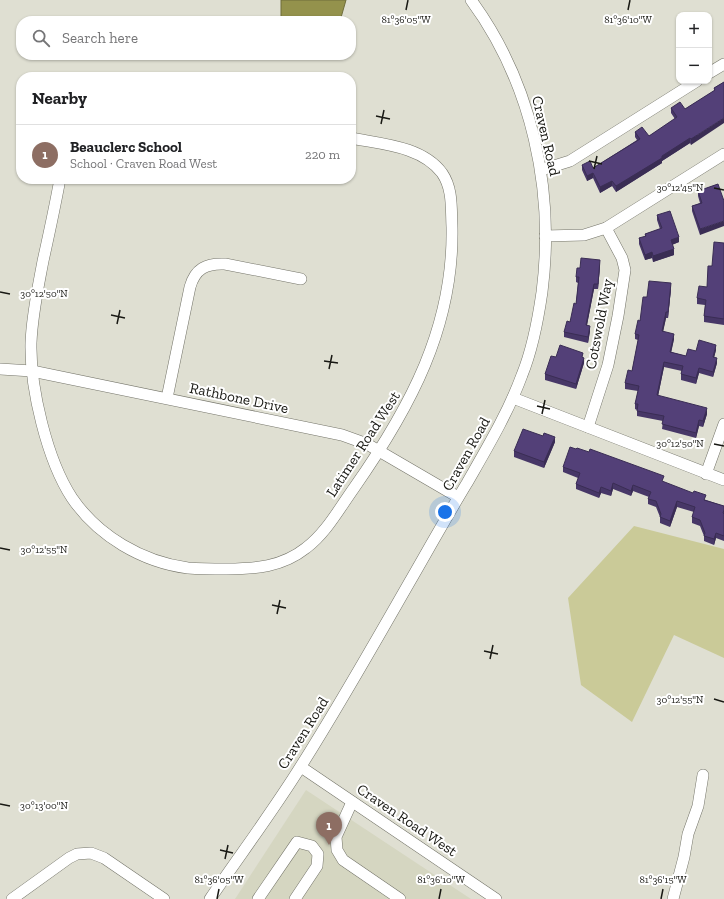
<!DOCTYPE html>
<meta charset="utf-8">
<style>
body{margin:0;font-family:"Zilla Slab",serif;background:#f2f2f2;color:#202124}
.controls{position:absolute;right:12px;top:12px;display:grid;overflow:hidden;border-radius:8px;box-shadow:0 1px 3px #0004}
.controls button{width:36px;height:36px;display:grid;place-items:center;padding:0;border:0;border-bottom:1px solid #e0e0e0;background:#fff;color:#202124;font:20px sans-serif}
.you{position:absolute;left:445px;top:512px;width:14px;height:14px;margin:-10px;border:3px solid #fff;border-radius:50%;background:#1a73e8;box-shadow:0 0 0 6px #1a73e833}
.badge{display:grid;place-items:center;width:26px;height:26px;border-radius:50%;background:#0f766e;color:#fff;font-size:13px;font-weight:700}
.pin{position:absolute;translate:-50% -33px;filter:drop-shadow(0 1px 2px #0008)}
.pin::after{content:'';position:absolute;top:21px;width:14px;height:12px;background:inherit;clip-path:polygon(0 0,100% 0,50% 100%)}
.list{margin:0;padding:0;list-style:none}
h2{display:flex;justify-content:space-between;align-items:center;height:52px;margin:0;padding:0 16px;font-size:17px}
h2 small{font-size:13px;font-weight:400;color:#757577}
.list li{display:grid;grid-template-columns:26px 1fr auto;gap:12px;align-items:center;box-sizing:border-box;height:60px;padding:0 16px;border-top:1px solid #e0e0e0}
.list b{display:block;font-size:15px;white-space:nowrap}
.list p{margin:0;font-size:13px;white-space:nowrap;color:#757577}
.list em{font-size:13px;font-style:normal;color:#757577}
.icon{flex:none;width:22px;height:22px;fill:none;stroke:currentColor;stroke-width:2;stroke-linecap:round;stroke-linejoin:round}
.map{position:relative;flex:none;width:724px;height:899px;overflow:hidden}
.search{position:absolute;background:#fff;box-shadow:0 1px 3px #0004;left:16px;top:16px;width:340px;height:44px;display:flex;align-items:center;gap:10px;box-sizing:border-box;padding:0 14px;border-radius:16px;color:#757577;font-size:15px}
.panel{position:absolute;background:#fff;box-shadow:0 1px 3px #0004;left:16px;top:72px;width:340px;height:112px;border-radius:16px}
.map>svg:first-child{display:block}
.built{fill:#d5d6c1}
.green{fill:#caca98}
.water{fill:#94924c;stroke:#6f6d3b}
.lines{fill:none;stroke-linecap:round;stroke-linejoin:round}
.minor-casing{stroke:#747469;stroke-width:12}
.minor{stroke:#fff;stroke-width:11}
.wall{fill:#473767}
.shaded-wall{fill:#3a2d54}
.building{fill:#534078;stroke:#3a2d54}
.ticks{fill:none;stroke:#181813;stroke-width:1.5}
.labels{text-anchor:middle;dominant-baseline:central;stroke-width:4;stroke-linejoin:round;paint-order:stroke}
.street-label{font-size:15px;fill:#181813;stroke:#fff}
.ticks-label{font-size:10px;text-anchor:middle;fill:#181813;stroke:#fff;stroke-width:4;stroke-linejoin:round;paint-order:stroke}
</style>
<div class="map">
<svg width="724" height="899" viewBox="0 0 724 899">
<rect width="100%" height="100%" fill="#dfdfd2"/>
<!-- built -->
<polygon class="built" points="306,790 471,899 235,899"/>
<!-- green -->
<polygon class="green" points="634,526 724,549 724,658 674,635 632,722 581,685 568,598"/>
<!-- water -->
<polygon class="water" points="281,0 346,0 340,21 281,21"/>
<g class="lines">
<!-- minor casing -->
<g class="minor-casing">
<g id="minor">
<polyline points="709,73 724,64"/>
<polyline points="541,170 570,161 697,81"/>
<path d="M60 179C55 206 49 234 43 261 38 288 32 315 31 343 30 388 47 460 72 498 98 536 142 562 188 568 201 569 214 569 227 569 255 569 282 567 306 548 326 533 339 509 354 488 410 408 454 327 452 227 451 208 453 189 442 173 422 146 381 144 351 138"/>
<polyline points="545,236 584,235 606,228 724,154"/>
<polyline points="0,369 32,371 342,435 367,444 458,497"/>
<path d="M167 398 190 287C195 269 206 263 225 264L301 279"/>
<polyline points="513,398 724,480"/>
<polyline points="588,427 608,365 618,316 625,270 622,258 606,228"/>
<polyline points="706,474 724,424"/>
<polyline points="301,767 496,899"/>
<polyline points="352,802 336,837 337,850 343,860 400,899"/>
<polyline points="12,899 69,858 77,854 91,853 104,858 164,899"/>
<path d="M210 899C240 855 273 811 301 766 339 706 374 644 409 583 428 550 447 516 467 483 487 448 508 413 522 375 533 348 538 320 542 292 555 190 532 83 471 0"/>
<polyline points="258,899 297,842 312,846 318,854 317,866 295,899"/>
<polyline points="673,899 684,857 688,834 698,806 703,775"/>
</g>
</g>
<!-- minor -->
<use href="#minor" class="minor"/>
</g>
<!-- wall -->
<g class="wall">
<polygon points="724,82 691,145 690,143 662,161 662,163 616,192 612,186 600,193 593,178 587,181 582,170 582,165 593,168 637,140 635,137 635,132 649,136 675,119 671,113 671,108 685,109 714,91 714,88"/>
<polygon points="718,184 700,235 692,211 692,206 700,203 698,196 698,191"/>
<polygon points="657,215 679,242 672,245 674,255 653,262 652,258 645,260 639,244 639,238 645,237 645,234 660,229 657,220"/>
<polygon points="724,243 724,325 704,322 704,316 705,305 697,304 697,298 707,287 712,266"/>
<polygon points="600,266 598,289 594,289 587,325 590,331 588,343 564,337 564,332 570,322 576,304 578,283 576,282 576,277 580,268"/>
<polygon points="671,289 668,318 666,318 663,331 674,339 671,352 686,356 696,351 716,350 714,357 717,363 713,377 699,373 696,384 681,380 681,374 682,371 664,367 658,396 707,414 703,427 699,426 696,438 662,429 663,421 637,416 637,410 635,409 635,404 638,391 625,389 625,383 632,371 638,340 635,339 635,334 640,321 647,297"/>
<polygon points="556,357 583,357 584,363 576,389 545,380 545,374"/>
<polygon points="543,436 555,442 544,468 514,457 514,451"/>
<polygon points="563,467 663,482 706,500 724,506 724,541 716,538 714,545 704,541 704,536 700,526 692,523 692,517 694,512 677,507 670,527 660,523 660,517 656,507 648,504 648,499 649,497 633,491 631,496 613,489 611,496 601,493 599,498 576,489 576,484 578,478 563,472"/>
</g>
<!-- shaded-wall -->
<g class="shaded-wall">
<polygon points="724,118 724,123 691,145 691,139"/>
<polygon points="690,138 690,143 662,161 662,163 616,192 616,186"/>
<polygon points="593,173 593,178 587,181 587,176"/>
<polygon points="612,181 612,186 600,193 600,187"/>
<polygon points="724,221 724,226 700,235 700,229"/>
<polygon points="679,237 679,242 671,245 671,240"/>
<polygon points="674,249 674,255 653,262 653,256"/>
<polygon points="652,252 652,258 645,260 645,255"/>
<polygon points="600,260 600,266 598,289 598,284"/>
<polygon points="671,283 671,289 668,318 668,312"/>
<polygon points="594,284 594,289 586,330 586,325"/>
<polygon points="666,312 666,318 662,337 662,331"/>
<polygon points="590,326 590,331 588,343 588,337"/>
<polygon points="674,334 674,339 670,358 670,352"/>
<polygon points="716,345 716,350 713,362 713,357"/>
<polygon points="584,358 584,363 576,389 576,384"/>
<polygon points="717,358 717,363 713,377 713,372"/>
<polygon points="664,362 664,367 657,401 657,395"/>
<polygon points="699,368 699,373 696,384 696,378"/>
<polygon points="707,408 707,414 703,427 703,421"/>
<polygon points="699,420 699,426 696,438 696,433"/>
<polygon points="555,437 555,442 544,468 544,462"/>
<polygon points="613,483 613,489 611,496 611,491"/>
<polygon points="633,485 633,491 631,496 631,491"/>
<polygon points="601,487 601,493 599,498 599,493"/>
<polygon points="677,501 677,507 670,527 670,521"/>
<polygon points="716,533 716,538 714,545 714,539"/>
</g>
<!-- building -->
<g class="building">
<polygon points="724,82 724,118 691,139 690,138 662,156 662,158 616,186 612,181 600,187 593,173 587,176 582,165 590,161 593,168 640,139 635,132 642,127 649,136 677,117 671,108 680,102 685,109 715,90 714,88"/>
<polygon points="718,184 724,201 724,221 700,229 692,206 702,203 698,191"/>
<polygon points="670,211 679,237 671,240 674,249 653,256 652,252 645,255 639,238 646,236 645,234 662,228 657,215"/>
<polygon points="714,242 724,243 724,319 704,316 706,300 697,298 699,286 707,287 708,266 712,266"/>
<polygon points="581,258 600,260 598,284 594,284 586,325 590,326 588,337 564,332 567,321 570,322 574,303 576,304 579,277 576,277 577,268 580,268"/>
<polygon points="649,281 671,283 668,312 666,312 662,331 674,334 670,352 686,356 688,349 696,351 699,340 716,345 713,357 717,358 713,372 699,368 696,378 681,374 683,366 664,362 657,395 707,408 703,421 699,420 696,433 662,424 664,416 637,411 638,404 635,404 639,386 625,383 628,370 632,371 639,335 635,334 638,320 640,321 643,297 647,297"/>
<polygon points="560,345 583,353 582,357 584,358 576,384 545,374 551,356 556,357"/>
<polygon points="523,429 543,436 544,433 555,437 544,462 514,451"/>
<polygon points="570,447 576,449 577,448 589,452 590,449 664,476 662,481 693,493 694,491 706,495 704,500 724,506 724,510 723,513 724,514 724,536 716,533 714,539 704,536 705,533 700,520 692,517 695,507 677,501 670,521 660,517 661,514 656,501 648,499 651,492 633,485 631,491 613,483 611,491 601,487 599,493 576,484 580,473 563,467"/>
</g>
<!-- ticks -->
<path class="ticks" d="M406 10 408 0M628 10 630 0M376 116 390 119M381 124 384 110M589 161 602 164M594 169 597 156M714 188 724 190M0 292 10 294M111 315 125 318M117 324 120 310M324 361 338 363M329 369 332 355M537 406 550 409M542 414 545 400M714 444 724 446M0 548 10 550M272 605 286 608M277 614 280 600M484 651 498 654M490 659 493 645M714 699 724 702M0 804 10 806M220 850 233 853M225 859 228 845M217 899 219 889M439 899 441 889M661 899 663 889"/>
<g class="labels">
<!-- street labels -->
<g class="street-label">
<text transform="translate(546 136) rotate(77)">Craven Road</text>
<text transform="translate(599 324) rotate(-79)">Cotswold Way</text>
<text transform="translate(239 398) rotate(12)">Rathbone Drive</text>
<text transform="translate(363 444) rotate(-57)">Latimer Road West</text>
<text transform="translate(466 454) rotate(-61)">Craven Road</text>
<text transform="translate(303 733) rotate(-58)">Craven Road</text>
<text transform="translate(407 820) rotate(34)">Craven Road West</text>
</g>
</g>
<g class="ticks-label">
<text x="406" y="23">81°36'05"W</text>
<text x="628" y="23">81°36'10"W</text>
<text x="680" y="191">30°12'45"N</text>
<text x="44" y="297">30°12'50"N</text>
<text x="680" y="447">30°12'50"N</text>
<text x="44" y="553">30°12'55"N</text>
<text x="680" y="703">30°12'55"N</text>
<text x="44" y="809">30°13'00"N</text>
<text x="219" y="883">81°36'05"W</text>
<text x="441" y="883">81°36'10"W</text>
<text x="663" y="883">81°36'15"W</text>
</g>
</svg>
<div class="controls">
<button>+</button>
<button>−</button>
</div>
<div class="you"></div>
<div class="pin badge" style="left:329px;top:845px;background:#8d6e63">1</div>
<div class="search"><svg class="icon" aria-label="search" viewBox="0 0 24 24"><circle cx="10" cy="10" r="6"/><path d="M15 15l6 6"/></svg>Search here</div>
<section class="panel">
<h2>Nearby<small></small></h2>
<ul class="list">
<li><span class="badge" style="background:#8d6e63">1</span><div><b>Beauclerc School</b><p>School · Craven Road West</p></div><em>220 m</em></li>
</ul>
</section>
</div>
